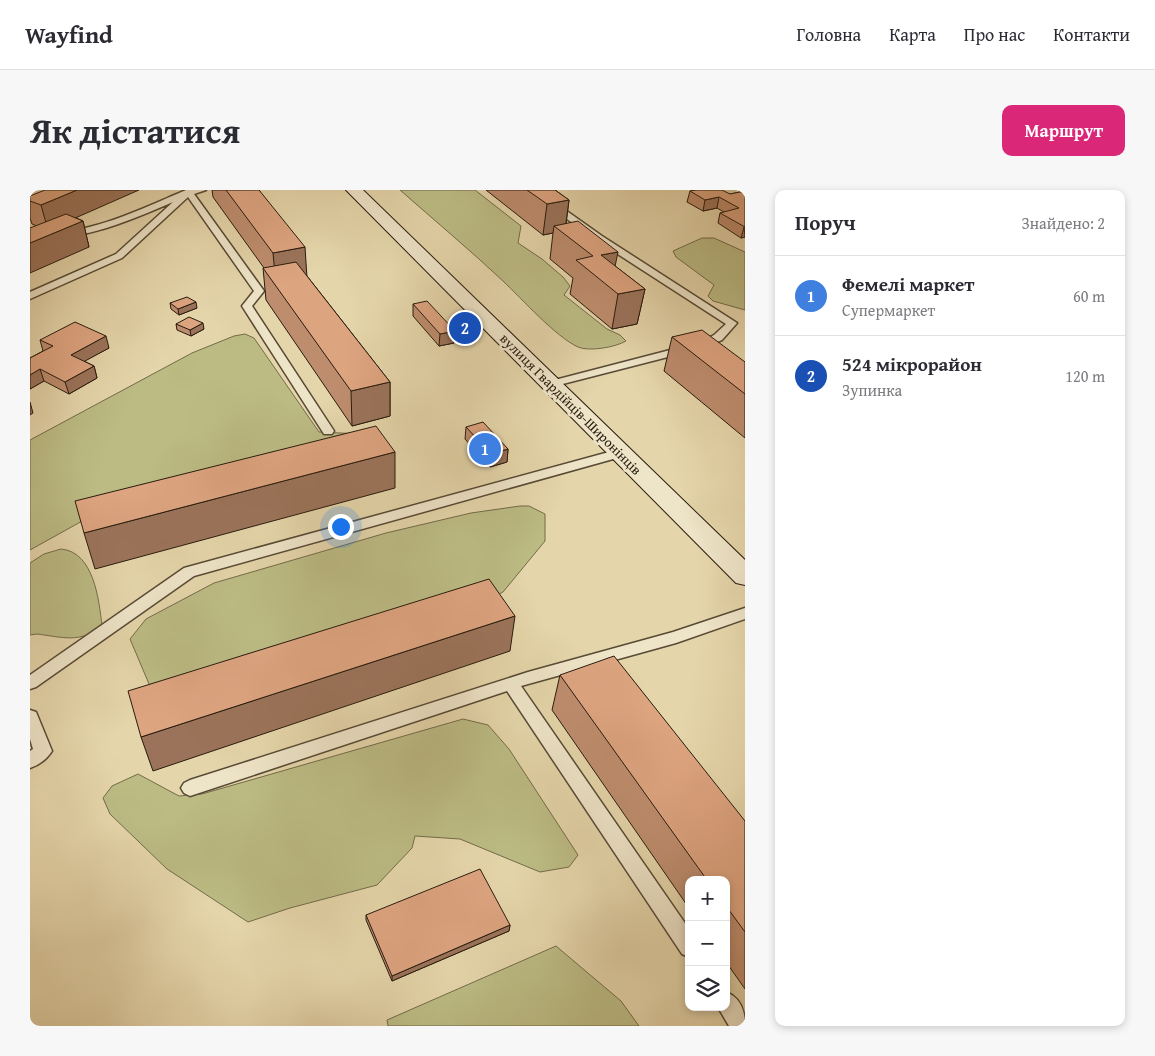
<!DOCTYPE html>
<html lang="uk">
<meta charset="utf-8">
<style>
body{margin:0;font-family:"Gentium Book Plus",serif;background:#f7f7f7;color:#2b2b33}
.controls{position:absolute;right:15px;bottom:15px;display:grid;overflow:hidden;border-radius:10px;box-shadow:0 2px 8px #0003}
.controls button{width:45px;height:45px;display:grid;place-items:center;padding:0;border:0;border-bottom:1px solid #e1e1e2;background:#fff;color:#2b2b33;font:25px sans-serif}
.you{position:absolute;left:310px;top:336px;width:18px;height:18px;margin:-12px;border:4px solid #fff;border-radius:50%;background:#1a73e8;box-shadow:0 0 0 8px #1a73e833}
.badge{display:grid;place-items:center;width:32px;height:32px;border-radius:50%;background:#db2777;color:#fff;font-size:16px;font-weight:700}
.pin{position:absolute;translate:-50% -50%;border:2px solid #fff;box-shadow:0 1px 5px #0006}
.list{margin:0;padding:0;list-style:none}
h2{display:flex;justify-content:space-between;align-items:center;height:65px;margin:0;padding:0 20px;font-size:21px}
h2 small{font-size:16px;font-weight:400;color:#7c7c81}
.list li{display:grid;grid-template-columns:32px 1fr auto;gap:15px;align-items:center;box-sizing:border-box;height:80px;padding:0 20px;border-top:1px solid #e1e1e2}
.list b{display:block;font-size:19px;white-space:nowrap}
.list p{margin:0;font-size:16px;white-space:nowrap;color:#7c7c81}
.list em{font-size:16px;font-style:normal;color:#7c7c81}
.icon{flex:none;width:28px;height:28px;fill:none;stroke:currentColor;stroke-width:2;stroke-linecap:round;stroke-linejoin:round}
.map{position:relative;flex:none;width:715px;height:836px;overflow:hidden;border-radius:10px}
header{display:flex;align-items:center;gap:30px;box-sizing:border-box;height:70px;padding:0 25px;background:#fff;border-bottom:1px solid #e1e1e2}
header strong{font-size:24px}
nav{display:flex;gap:28px;margin-inline-start:auto;font-size:18px}
.intro{display:flex;align-items:center;justify-content:space-between;box-sizing:border-box;height:120px;padding:0 30px}
h1{margin:0;font-size:35px}
.button{padding:12px 22px;border-radius:10px;background:#db2777;color:#fff;font-size:18px;font-weight:700}
main{display:flex;gap:30px;padding:0 30px}
aside{flex:1;background:#fff;border-radius:10px;box-shadow:0 2px 8px #0003}
.map>svg:first-child{display:block}
.green{fill:#bcbb84;stroke:#726b49}
.lines{fill:none;stroke-linecap:round;stroke-linejoin:round}
.lane-casing{stroke:#574a35;stroke-width:3}
.secondary-casing{stroke:#281b0e;stroke-width:2}
.lane{fill:#eee4c8;fill-rule:evenodd}
.secondary{fill:#eee4c8;fill-rule:evenodd}
.wall{fill:#be8d6e;stroke:#281b0e}
.shaded-wall{fill:#9b735a;stroke:#281b0e}
.building{fill:#dda480;stroke:#281b0e}
.labels{text-anchor:middle;dominant-baseline:central;stroke-width:5;stroke-linejoin:round;paint-order:stroke}
.far-street-label{font-size:14px;fill:#281b0e;stroke:#eee4c8}
</style>
<header>
<strong>Wayfind</strong>
<nav><a>Головна</a><a>Карта</a><a>Про нас</a><a>Контакти</a></nav>
</header>
<div class="intro"><h1>Як дістатися</h1><a class="button">Маршрут</a></div>
<main>
<div class="map">
<svg width="715" height="836" viewBox="0 0 715 836">
<rect width="100%" height="100%" fill="#e5d5aa"/>
<filter id="stains"><feTurbulence type="fractalNoise" baseFrequency=".004" numOctaves="4"/><feColorMatrix values="0 0 0 0 .2 0 0 0 0 .09 0 0 0 0 .02 0 0 0 .5 -.17"/></filter>
<radialGradient id="worn" r=".72"><stop offset=".6" stop-color="#630" stop-opacity="0"/><stop offset="1" stop-color="#630" stop-opacity=".3"/></radialGradient>
<!-- green -->
<g class="green">
<path d="M370 0H445L491 36 488 53 512 69 533 87 540 96 534 105 577 139 590 145 596 151C586 157 559 162 548 157 526 147 492 109 473 91 440 60 404 30 370 0Z"/>
<polygon points="672,48 684,48 715,62 715,120 683,111 678,106 684,95 646,67 643,61"/>
<polygon points="215,144 224,148 289,242 333,244 63,325 0,360 0,250 162,163 204,146"/>
<polygon points="490,316 499,316 515,324 515,351 473,402 429,425 122,501 100,449 116,429 184,393 356,343 441,323"/>
<path d="M31 359C64 362 69 410 72 436 50 454 32 447 7 444L0 445V373L14 364Z"/>
<polygon points="433,529 458,535 479,559 548,665 539,677 510,682 430,649 385,646 382,658 347,695 260,718 218,732 137,679 80,624 73,608 82,596 108,584 149,606 172,604"/>
<polygon points="526,756 591,811 609,836 358,836 357,830"/>
</g>
<g class="lines">
<!-- lane casing -->
<g class="lane-casing">
<g id="lane">
<path d="M156 0H176L164 4 234 101 222 116 304 241 302 244H294L212 116 224 101 158 7 92 68 0 109V102L86 64 143 12C97 32 52 51 0 49V43C58 46 104 22 156 0Z"/>
<polygon points="497,0 507,0 572,46 707,133 692,150 673,158 521,197 517,196 515,194 517,192 671,152 684,145 696,134 566,50"/>
<polygon points="590,259 594,260 596,263 594,266 164,386 6,497 0,499 0,485 154,378"/>
<polygon points="715,418 715,429 646,453 491,496 659,739 659,767 652,764 477,501 160,606 154,603 151,598 154,593 160,590 498,482 643,442"/>
<path d="M0 520 6 522 22 561C17 569 9 575 0 578V561L3 559 0 549Z"/>
<path d="M696 802C711 808 715 821 715 836H699L689 819 688 817H696Z"/>
</g>
</g>
<!-- secondary casing -->
<g class="secondary-casing">
<polygon id="secondary" points="316,0 333,0 715,370 715,395 706,393"/>
</g>
<!-- lane -->
<use href="#lane" class="lane"/>
<!-- secondary -->
<use href="#secondary" class="secondary"/>
</g>
<!-- wall -->
<g class="wall">
<polygon points="182,0 229,0 277,86 360,192 360,226 322,236 236,110 233,78 234,78 183,7"/>
<polygon points="456,0 525,0 539,10 536,34 585,76 615,99 607,134 582,139 540,104 543,88 520,69 523,43 513,45"/>
<polygon points="660,1 700,4 715,1 715,47 711,48 688,33 690,23 694,22 687,18 673,21 657,12"/>
<polygon points="0,6 53,31 59,57 2,34 0,28"/>
<polygon points="140,113 167,118 149,125 141,119"/>
<polygon points="383,114 425,141 424,153 409,156 383,126"/>
<polygon points="146,134 174,139 161,146 147,140"/>
<polygon points="642,147 715,172 715,248 634,181"/>
<polygon points="10,150 79,158 54,171 64,176 67,188 39,204 14,191 0,199 0,168 13,161"/>
<polygon points="436,237 478,259 477,272 460,277 435,249"/>
<polygon points="530,485 715,631 715,799 696,772 696,690 659,690 659,718 522,520"/>
<polygon points="336,725 480,735 479,741 362,791 336,730"/>
</g>
<!-- shaded-wall -->
<g class="shaded-wall">
<polygon points="47,0 109,0 18,40 11,15"/>
<polygon points="689,7 687,18 673,21 675,10"/>
<polygon points="539,10 535,40 524,36 523,43 513,45 517,14"/>
<polygon points="53,31 59,57 0,83 0,53"/>
<polygon points="714,37 715,47 711,48"/>
<polygon points="275,57 277,88 246,95 243,63"/>
<polygon points="588,62 581,96 571,65"/>
<polygon points="615,99 607,134 582,139 588,104"/>
<polygon points="166,112 167,118 149,125 148,119"/>
<polygon points="173,133 174,139 161,146 160,140"/>
<polygon points="425,141 424,153 409,156 410,144"/>
<polygon points="76,146 79,158 44,177 41,165"/>
<polygon points="64,176 67,188 39,204 35,192"/>
<polygon points="10,179 14,191 0,199 0,185"/>
<polygon points="360,192 360,226 322,236 321,201"/>
<polygon points="0,212 3,223 0,225"/>
<polygon points="478,259 477,272 460,277 461,264"/>
<polygon points="365,262 365,298 65,379 54,343"/>
<polygon points="485,426 480,461 123,581 111,547"/>
<polygon points="480,735 479,741 362,791 362,786"/>
</g>
<!-- building -->
<g class="building">
<polygon points="15,0 47,0 11,15 0,11 0,6"/>
<polygon points="196,0 229,0 275,57 243,63"/>
<polygon points="497,0 525,0 539,10 517,14"/>
<polygon points="666,0 692,0 700,4 715,1 715,37 690,23 709,18 689,7 675,10 660,1"/>
<polygon points="36,24 53,31 0,53 0,38"/>
<polygon points="548,31 588,62 571,65 615,99 588,104 546,70 563,66 524,36"/>
<polygon points="266,72 360,192 321,201 233,78"/>
<polygon points="157,107 166,112 148,119 140,113"/>
<polygon points="397,111 425,141 410,144 383,114"/>
<polygon points="159,127 173,133 160,140 146,134"/>
<polygon points="45,132 76,146 41,165 64,176 35,192 10,179 0,185 0,168 23,156 10,150"/>
<polygon points="672,140 715,172 715,204 642,147"/>
<polygon points="453,232 478,259 461,264 436,237"/>
<polygon points="346,236 365,262 54,343 45,311"/>
<polygon points="459,389 485,426 111,547 98,501"/>
<polygon points="584,466 715,631 715,742 696,716 696,690 677,690 530,485"/>
<polygon points="450,679 480,735 362,786 336,725"/>
</g>
<g class="labels">
<!-- far-street labels -->
<g class="far-street-label">
<text transform="translate(541 214) rotate(45)">вулиця Гвардійців-Широнінців</text>
</g>
</g>
<rect width="100%" height="100%" filter="url(#stains)"/>
<rect width="100%" height="100%" fill="url(#worn)"/>
</svg>
<div class="controls">
<button>+</button>
<button>−</button>
<button><svg class="icon" aria-label="layers" viewBox="0 0 24 24"><path d="M12 4l9 5-9 5-9-5zM3 14l9 5 9-5"/></svg></button>
</div>
<div class="you"></div>
<div class="pin badge" style="left:455px;top:259px;background:#3f7fe0">1</div>
<div class="pin badge" style="left:435px;top:138px;background:#1a4fb4">2</div>
</div>
<aside>
<h2>Поруч<small>Знайдено: 2</small></h2>
<ul class="list">
<li><span class="badge" style="background:#3f7fe0">1</span><div><b>Фемелі маркет</b><p>Супермаркет</p></div><em>60 m</em></li>
<li><span class="badge" style="background:#1a4fb4">2</span><div><b>524 мікрорайон</b><p>Зупинка</p></div><em>120 m</em></li>
</ul>
</aside>
</main>
